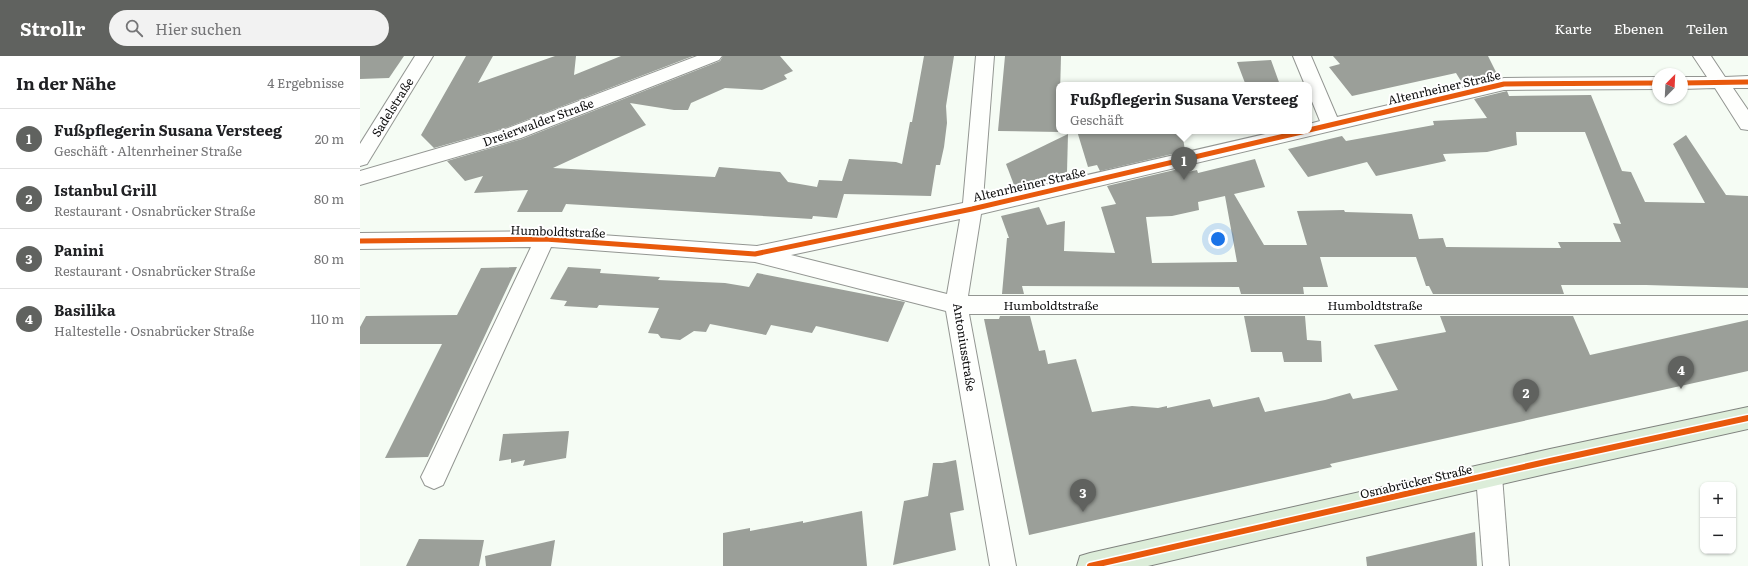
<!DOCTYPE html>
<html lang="de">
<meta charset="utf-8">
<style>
body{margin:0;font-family:Literata,serif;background:#f2f2f2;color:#202124}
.controls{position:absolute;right:12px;bottom:12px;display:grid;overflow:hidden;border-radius:8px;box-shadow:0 1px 3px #0004}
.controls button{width:36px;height:36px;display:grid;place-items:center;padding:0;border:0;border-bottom:1px solid #e0e0e0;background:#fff;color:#202124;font:20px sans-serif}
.compass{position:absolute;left:1292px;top:12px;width:36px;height:36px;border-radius:50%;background:#fff;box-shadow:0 1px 3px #0004;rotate:24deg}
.you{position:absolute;left:858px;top:183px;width:14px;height:14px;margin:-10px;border:3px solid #fff;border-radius:50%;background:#1a73e8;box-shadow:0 0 0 6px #1a73e833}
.badge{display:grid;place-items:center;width:26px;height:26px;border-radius:50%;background:#60625f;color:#fff;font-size:13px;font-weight:700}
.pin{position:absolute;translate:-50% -33px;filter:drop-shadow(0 1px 2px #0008)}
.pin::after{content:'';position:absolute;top:21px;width:14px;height:12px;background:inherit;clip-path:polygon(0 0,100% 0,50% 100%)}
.popup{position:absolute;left:696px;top:26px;width:256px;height:52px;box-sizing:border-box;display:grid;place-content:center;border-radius:8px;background:#fff;filter:drop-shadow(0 1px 3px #0005);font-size:13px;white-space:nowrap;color:#757577}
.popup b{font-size:15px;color:#202124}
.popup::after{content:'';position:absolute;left:50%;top:100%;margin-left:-8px;border:8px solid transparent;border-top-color:#fff}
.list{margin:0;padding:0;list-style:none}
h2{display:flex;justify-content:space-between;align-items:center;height:52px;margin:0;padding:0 16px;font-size:17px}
h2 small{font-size:13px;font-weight:400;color:#757577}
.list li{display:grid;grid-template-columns:26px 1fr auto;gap:12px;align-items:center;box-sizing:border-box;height:60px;padding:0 16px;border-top:1px solid #e0e0e0}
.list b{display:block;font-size:15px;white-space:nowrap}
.list p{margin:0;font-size:13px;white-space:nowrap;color:#757577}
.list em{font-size:13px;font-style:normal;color:#757577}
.icon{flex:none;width:22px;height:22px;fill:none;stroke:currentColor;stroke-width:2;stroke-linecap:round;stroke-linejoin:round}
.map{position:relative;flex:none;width:1388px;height:510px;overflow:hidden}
header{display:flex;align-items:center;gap:24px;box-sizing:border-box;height:56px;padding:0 20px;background:#60625f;color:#fff}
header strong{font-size:19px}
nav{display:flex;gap:22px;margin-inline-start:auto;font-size:14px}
.search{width:280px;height:36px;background:#f2f2f2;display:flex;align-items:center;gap:10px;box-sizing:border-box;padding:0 14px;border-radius:22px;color:#757577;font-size:15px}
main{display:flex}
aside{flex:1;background:#fff}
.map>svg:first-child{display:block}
.building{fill:#9b9f99;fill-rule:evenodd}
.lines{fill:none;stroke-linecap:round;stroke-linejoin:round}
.minor-casing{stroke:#939692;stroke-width:2}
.major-casing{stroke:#80837f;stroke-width:2}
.minor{fill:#fefffd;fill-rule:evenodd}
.major{fill:#dcedd9;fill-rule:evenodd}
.cycleway-far1-casing{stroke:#fff;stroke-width:7}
.cycleway-casing{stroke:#fff;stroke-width:9}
.cycleway-far1{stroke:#e8590c;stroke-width:5}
.cycleway{stroke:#e8590c;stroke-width:6}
.labels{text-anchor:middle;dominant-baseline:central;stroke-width:4;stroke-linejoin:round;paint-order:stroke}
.street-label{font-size:12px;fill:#0f0f0f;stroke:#fff}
</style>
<header>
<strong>Strollr</strong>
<div class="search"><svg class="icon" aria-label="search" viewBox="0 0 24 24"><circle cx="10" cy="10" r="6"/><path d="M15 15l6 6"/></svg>Hier suchen</div>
<nav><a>Karte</a><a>Ebenen</a><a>Teilen</a></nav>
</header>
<main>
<aside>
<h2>In der Nähe<small>4 Ergebnisse</small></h2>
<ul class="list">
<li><span class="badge">1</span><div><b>Fußpflegerin Susana Versteeg</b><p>Geschäft · Altenrheiner Straße</p></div><em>20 m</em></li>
<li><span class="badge">2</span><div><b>Istanbul Grill</b><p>Restaurant · Osnabrücker Straße</p></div><em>80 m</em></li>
<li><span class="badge">3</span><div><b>Panini</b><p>Restaurant · Osnabrücker Straße</p></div><em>80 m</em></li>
<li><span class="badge">4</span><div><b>Basilika</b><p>Haltestelle · Osnabrücker Straße</p></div><em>110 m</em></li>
</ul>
</aside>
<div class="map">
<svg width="1388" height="510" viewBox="0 0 1388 510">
<rect width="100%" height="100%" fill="#f5fcf4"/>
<!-- building -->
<g class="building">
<polygon points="0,0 44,0 29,22 0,23"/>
<polygon points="106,0 133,0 118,27 195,0 216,0 214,19 261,0 333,0 148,71 74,92 61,79"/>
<polygon points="363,0 420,0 433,15 424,19 427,23 402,34 365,32 331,47 328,54 314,54 270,47 286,69 193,112 355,121 359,111 420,116 428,126 457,131 459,124 482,125 489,103 536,106 542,108 550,66 552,66 564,0 594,0 586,50 587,67 584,91 580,109 576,109 571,140 484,138 477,162 453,160 452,163 206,148 202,156 157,156 168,134 114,137 123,120 105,125 87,105 162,83 360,5"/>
<polygon points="645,0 701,0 699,76 638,75"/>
<polygon points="973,0 1128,0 1139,22 1104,30 1096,17 992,40 969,11 980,8"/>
<polygon points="911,4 920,29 889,29 888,27 885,27 877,6"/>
<path d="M1147 35 1149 40 1231 39 1262 115 1271 116 1285 146 1345 147 1313 88 1326 79 1366 139 1388 140V232L1286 229H1201L1204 238H1073L1069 230H1066L1056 201H960L968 231H943L944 238H881L879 231 662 230 664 238H642L647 182H649L641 160 679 151 687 169 705 165 704 195 755 197 741 151 756 148 747 130 827 111 828 116 837 114 838 117 895 103 905 131 874 138 904 189H947L937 155 984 154 985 156 1052 158 1059 183 1083 182 1086 191 1201 192 1198 186H1261L1253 167 1261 168 1225 76H1156L1157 89 1127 96 1083 98 1086 105 1016 120 1007 106 948 121 928 93 982 80 986 85 1074 69 1073 65 1127 62 1114 43ZM865 140 877 206 792 207 786 161 812 160 839 154 838 146Z"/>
<polygon points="717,75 822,75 825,95 740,115 737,109 728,111"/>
<polygon points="708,78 707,116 654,129 646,108"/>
<polygon points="157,211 68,401 25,402 82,288 0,288 0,271 6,260 97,259 121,212"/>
<polygon points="208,211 241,213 240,217 300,221 298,224 365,227 389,231 397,217 545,246 528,286 456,270 452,277 411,269 406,279 350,268 346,276 334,275 320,284 301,282 298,278 288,277 299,252 239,249 237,252 204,250 207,245 190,243"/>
<polygon points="640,260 670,260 679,295 685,294 688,308 716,303 732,356 772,350 798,352 807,350 807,352 850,343 853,351 899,341 905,356 965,344 990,337 993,343 1038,334 1014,289 1086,276 1080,260 1213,260 1230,299 1388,264 1388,315 970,408 972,411 669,479 624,263 639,263"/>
<polygon points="884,260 945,260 947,284 961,285 962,306 924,306 922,296 891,296"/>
<polygon points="209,375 206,402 163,410 165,404 151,407 151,403 139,405 143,378"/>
<polygon points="596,404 604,454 590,457 596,494 533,509 544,445 568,440 573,407 582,407"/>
<polygon points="502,455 507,510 363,510 363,477 390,472 390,475 443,465 443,467"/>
<polygon points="1115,476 1117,510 1007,510 1006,501"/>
<polygon points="59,483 124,484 119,510 46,510"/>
<polygon points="195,484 191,510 126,510 125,500"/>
</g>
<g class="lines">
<!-- minor casing -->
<g class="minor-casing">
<g id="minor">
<polygon points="55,0 73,0 7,108 0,110 0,88"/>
<polygon points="337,0 362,0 359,4 161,82 0,129 0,115 148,72"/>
<path d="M616 0H634L623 143 918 75H949V68L960 65 949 38V29H945L933 0H951L977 61 1144 22 1298 21V33L1144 34 621 158 608 240H1388V258H609L656 510H630L586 255 395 206 191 191 83 429 74 433 65 429 61 421 65 413 171 191 0 193V177L185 175 397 190 603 147ZM600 163 587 238 431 199Z"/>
<polygon points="1333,0 1351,0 1365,21 1388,20 1388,32 1373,32 1388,54 1388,74 1381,73 1355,32 1322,33 1322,21 1347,21"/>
<polygon points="1129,408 1138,412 1142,420 1149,510 1123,510 1116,420 1120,412"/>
</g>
</g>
<!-- major casing -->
<g class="major-casing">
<polygon id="major" points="1388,351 1388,373 1190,417 788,510 717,510 720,500 730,497 1190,393"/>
</g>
<!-- minor -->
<use href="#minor" class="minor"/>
<!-- major -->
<use href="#major" class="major"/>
<!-- cycleway-far1 casing -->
<g class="cycleway-far1-casing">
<g id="cycleway-far1">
<polyline points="1322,27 1388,26"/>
<polyline points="949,74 1144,28 1298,27"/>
<polyline points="0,185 185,183 395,198 612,153 946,75"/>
</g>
</g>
<!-- cycleway casing -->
<g class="cycleway-casing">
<polyline id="cycleway" points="730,510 1190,405 1388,362"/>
</g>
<!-- cycleway-far1 -->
<use href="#cycleway-far1" class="cycleway-far1"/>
<!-- cycleway -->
<use href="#cycleway" class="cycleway"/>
</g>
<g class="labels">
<!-- street labels -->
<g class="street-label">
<text transform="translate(1084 31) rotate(-13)">Altenrheiner Straße</text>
<text transform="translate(32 51) rotate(-58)">Sadelstraße</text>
<text transform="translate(178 66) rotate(-20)">Dreierwalder Straße</text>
<text transform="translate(669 128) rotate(-13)">Altenrheiner Straße</text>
<text transform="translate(198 175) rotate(2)">Humboldtstraße</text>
<text x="691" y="249">Humboldtstraße</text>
<text x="1015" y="249">Humboldtstraße</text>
<text transform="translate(605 291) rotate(81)">Antoniusstraße</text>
<text transform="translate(1056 425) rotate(-13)">Osnabrücker Straße</text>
</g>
</g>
</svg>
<div class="controls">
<button>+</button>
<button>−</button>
</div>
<svg class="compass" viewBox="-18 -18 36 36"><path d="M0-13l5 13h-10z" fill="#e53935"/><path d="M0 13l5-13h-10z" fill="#757577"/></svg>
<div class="you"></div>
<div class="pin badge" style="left:824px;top:124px">1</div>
<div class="popup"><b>Fußpflegerin Susana Versteeg</b>Geschäft</div>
<div class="pin badge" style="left:1166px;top:356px">2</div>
<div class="pin badge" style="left:723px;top:456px">3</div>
<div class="pin badge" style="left:1321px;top:333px">4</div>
</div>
</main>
